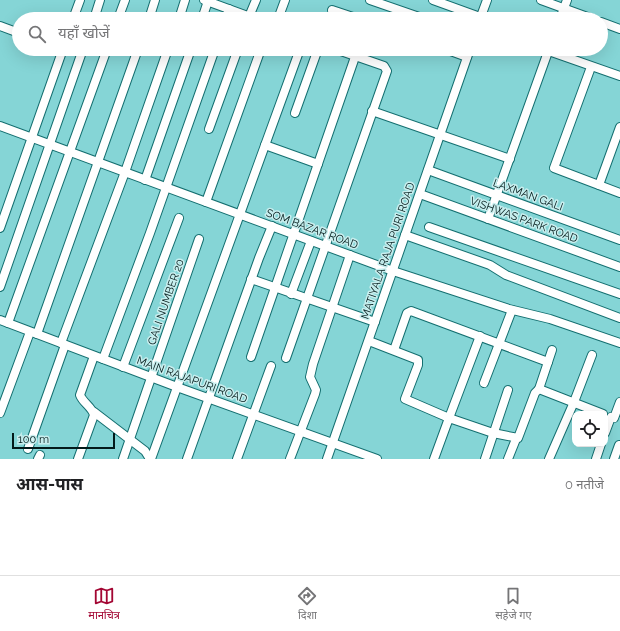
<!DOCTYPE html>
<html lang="hi">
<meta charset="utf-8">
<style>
body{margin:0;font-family:Raleway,"Noto Sans Devanagari",sans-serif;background:#f6f6f6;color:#202124}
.controls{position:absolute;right:12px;bottom:12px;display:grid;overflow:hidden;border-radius:8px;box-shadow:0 4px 16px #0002}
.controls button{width:36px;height:36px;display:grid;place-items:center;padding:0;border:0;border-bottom:1px solid #e0e0e0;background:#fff;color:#202124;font:20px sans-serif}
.scale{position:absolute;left:12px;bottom:10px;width:103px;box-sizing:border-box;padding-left:4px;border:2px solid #021a1a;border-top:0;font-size:11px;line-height:14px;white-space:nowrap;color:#021a1a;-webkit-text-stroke:3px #c8eeee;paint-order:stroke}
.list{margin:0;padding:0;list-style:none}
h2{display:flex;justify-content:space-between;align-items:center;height:52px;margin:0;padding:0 16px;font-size:17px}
h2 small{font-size:13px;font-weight:400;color:#757577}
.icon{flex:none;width:22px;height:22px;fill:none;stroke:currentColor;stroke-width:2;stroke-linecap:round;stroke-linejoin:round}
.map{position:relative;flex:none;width:620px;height:459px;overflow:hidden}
.search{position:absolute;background:#fff;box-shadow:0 4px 16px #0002;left:12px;right:12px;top:12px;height:44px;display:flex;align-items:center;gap:10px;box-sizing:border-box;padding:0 14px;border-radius:22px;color:#757577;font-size:15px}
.sheet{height:116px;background:#fff}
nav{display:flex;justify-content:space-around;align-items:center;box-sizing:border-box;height:56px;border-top:1px solid #e0e0e0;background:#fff;font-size:11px;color:#757577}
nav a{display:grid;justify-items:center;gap:2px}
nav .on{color:#a30633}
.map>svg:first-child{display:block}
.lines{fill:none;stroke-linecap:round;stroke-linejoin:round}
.minor-casing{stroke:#146f70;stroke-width:10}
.minor{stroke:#fff;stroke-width:8}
.labels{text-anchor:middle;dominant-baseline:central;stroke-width:3;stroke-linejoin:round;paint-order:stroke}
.street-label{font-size:11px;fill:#021a1a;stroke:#c8eeee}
</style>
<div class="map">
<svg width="620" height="459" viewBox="0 0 620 459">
<rect width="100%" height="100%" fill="#85d5d6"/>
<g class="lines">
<!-- minor casing -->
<g class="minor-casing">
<g id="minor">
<polyline points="204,0 256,19"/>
<polyline points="370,0 425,19"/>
<polyline points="433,0 480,17"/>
<polyline points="541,0 593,19"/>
<polyline points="332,10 359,19"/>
<polyline points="73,19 80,0"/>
<polyline points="94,19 100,0"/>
<polyline points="118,19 125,0"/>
<polyline points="149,19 155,0"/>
<polyline points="179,19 185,0"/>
<polyline points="202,19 208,1"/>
<polyline points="226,19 229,9"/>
<polyline points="248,19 256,0"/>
<polyline points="278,19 285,0"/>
<polyline points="480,19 487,0"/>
<polyline points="560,19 567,0"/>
<polyline points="601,22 620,29"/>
<polyline points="0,26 19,33"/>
<polyline points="445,49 467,57"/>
<polyline points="543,49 620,76"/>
<polyline points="591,67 554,168 620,193"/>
<polyline points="372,111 510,159"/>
<polyline points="295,113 318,49"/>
<polyline points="0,126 393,271 509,309 550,319 620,343"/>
<polyline points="209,129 238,49"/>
<polyline points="265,145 318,164"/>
<polyline points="428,170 620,240"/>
<polyline points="145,180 191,49"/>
<polyline points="599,185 620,127"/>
<polyline points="420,194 620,267"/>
<polyline points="206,202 261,49"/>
<polyline points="488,219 549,49"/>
<polyline points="429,227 620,294"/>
<polyline points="0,228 63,49"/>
<polyline points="405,235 490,265 506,275 620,318"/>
<polyline points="251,279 375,322"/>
<polyline points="0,287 83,49"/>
<polyline points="291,294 311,241"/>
<polyline points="0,320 177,387 377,459"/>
<polyline points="8,323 107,49"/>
<polyline points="37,334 138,49"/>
<polyline points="369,341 418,360 418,365 405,399 449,418 480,336"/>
<polyline points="61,343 125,172 168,49"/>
<polyline points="394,350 407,313 411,311 548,362"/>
<polyline points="251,357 355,57"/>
<polyline points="286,358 387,71 384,66 335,49"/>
<polyline points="103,359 150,233 215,49"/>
<polyline points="123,367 179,218"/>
<polyline points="484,383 512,310"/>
<polyline points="539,389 552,350"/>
<polyline points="94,412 145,451 150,459"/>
<polyline points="0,413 30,332"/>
<polyline points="614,418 620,402"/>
<polyline points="605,433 611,417"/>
<polyline points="28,449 65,345"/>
<polyline points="38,459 40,455"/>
<path d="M78 459 94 415C92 407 83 403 80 395L94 356"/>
<polyline points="123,459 199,239"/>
<polyline points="151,459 300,49"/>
<polyline points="187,459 259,258 272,226"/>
<polyline points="237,459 271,366"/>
<polyline points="290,459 315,394 316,390 310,377 313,364 350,255"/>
<polyline points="327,459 470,49"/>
<polyline points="434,459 449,418 493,433 518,438 535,393 539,389 603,414"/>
<polyline points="485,459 508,390"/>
<polyline points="508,459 516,439"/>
<polyline points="549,459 574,402 592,355"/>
<polyline points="596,459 601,444"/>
<polyline points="614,459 619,445"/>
</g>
</g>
<!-- minor -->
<use href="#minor" class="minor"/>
</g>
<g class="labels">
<!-- street labels -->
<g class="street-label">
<text transform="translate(528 195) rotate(20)">LAXMAN GALI</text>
<text transform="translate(524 220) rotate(20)">VISHWAS PARK ROAD</text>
<text transform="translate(312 229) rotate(20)">SOM BAZAR ROAD</text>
<text transform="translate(388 251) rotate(-71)">MATIYALA RAJA PURI ROAD</text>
<text transform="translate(166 302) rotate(-71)">GALI NUMBER 20</text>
<text transform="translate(192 380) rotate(20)">MAIN RAJAPURI ROAD</text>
</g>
</g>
</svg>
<div class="controls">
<button><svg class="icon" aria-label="locate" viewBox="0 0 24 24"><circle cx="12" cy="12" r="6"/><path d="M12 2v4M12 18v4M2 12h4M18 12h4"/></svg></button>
</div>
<div class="scale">100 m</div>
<div class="search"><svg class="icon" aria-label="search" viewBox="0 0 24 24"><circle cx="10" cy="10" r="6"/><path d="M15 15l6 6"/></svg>यहाँ खोजें</div>
</div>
<section class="sheet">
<h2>आस-पास<small>0 नतीजे</small></h2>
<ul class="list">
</ul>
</section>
<nav>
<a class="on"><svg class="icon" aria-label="map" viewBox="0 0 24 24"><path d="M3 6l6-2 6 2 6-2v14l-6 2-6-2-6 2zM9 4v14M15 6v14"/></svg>मानचित्र</a>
<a><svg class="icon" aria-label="directions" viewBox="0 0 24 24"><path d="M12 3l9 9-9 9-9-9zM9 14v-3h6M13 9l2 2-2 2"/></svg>दिशा</a>
<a><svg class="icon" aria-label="saved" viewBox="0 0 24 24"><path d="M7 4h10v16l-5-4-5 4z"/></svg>सहेजे गए</a>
</nav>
